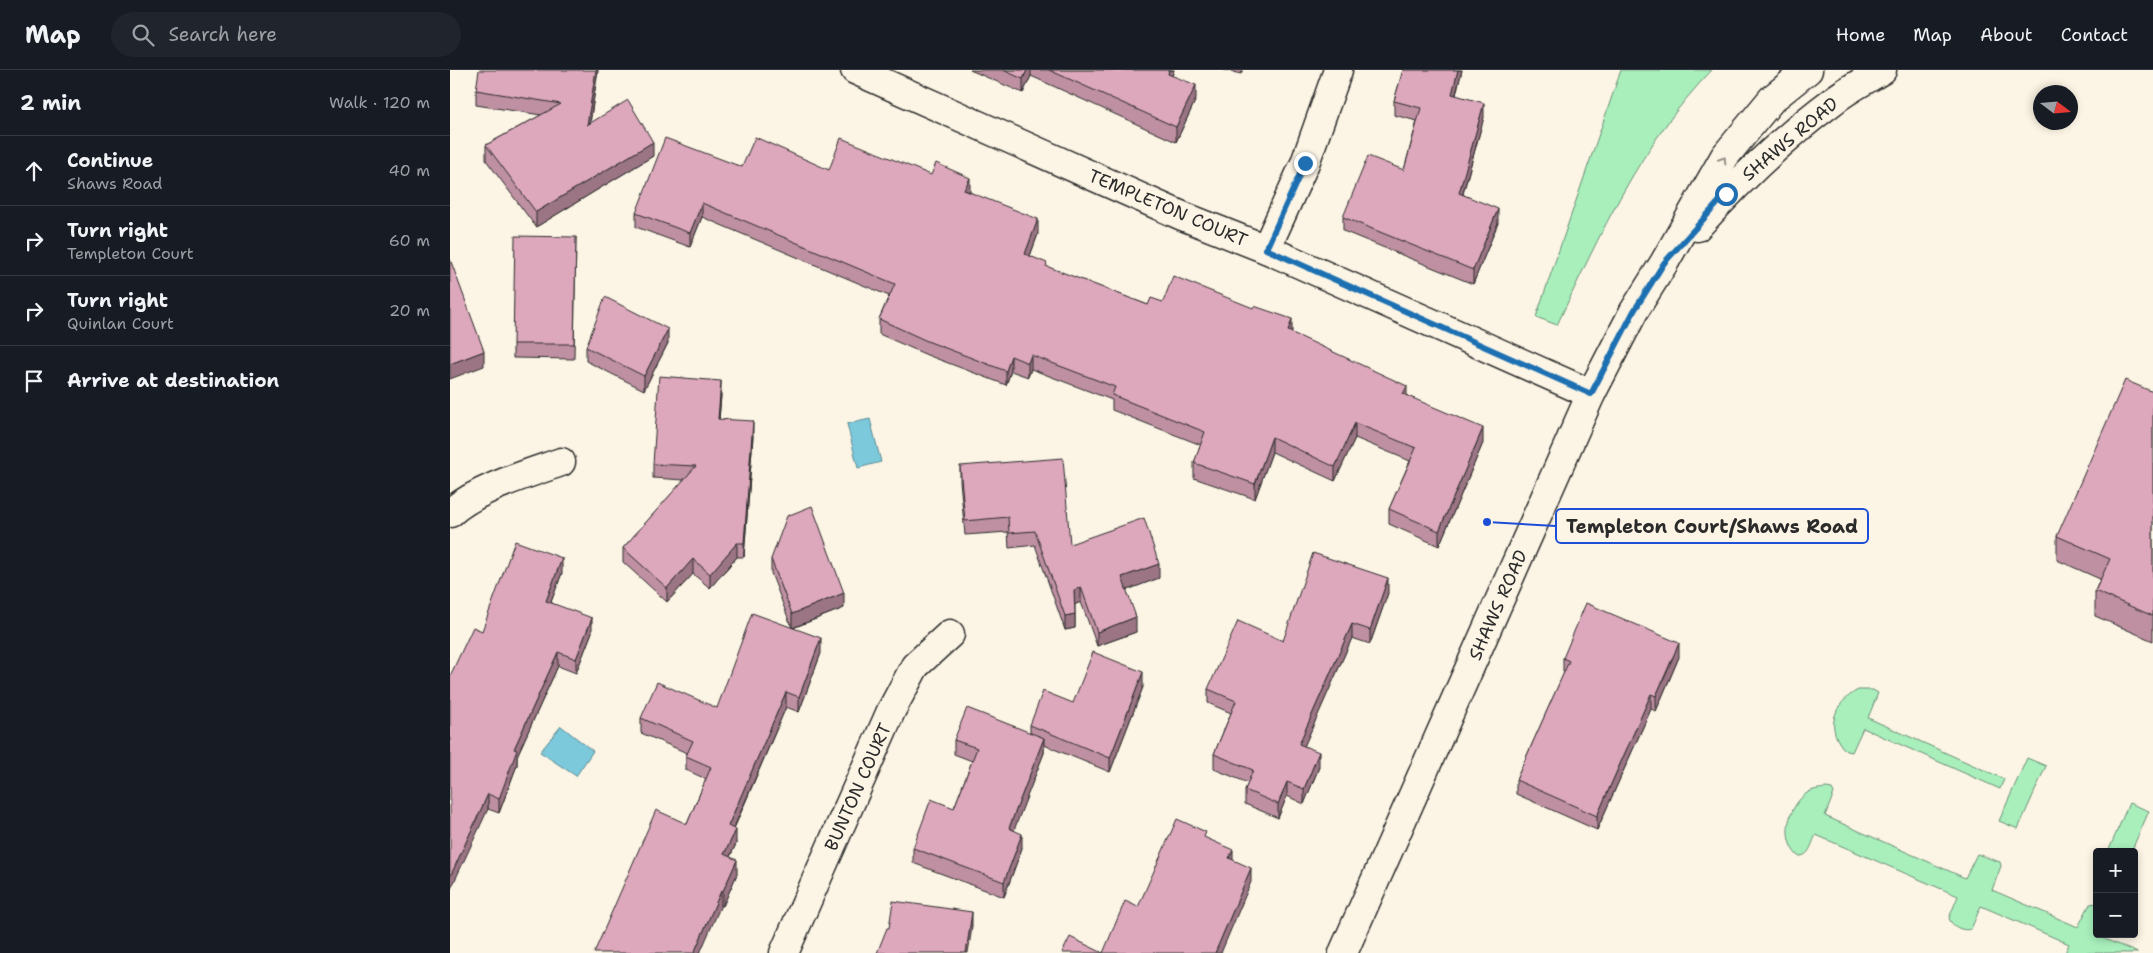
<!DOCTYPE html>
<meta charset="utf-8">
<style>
body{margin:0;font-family:"Shantell Sans",sans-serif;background:#20242c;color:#f1f3f6}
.controls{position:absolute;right:15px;bottom:15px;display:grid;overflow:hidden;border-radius:5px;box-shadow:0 2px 8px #0003}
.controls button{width:45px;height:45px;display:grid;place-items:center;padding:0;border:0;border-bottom:1px solid #363941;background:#171b24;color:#f1f3f6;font:25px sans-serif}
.compass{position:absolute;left:1583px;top:15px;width:45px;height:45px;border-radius:50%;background:#171b24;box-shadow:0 2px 8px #0003;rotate:106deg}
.stop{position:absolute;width:15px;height:15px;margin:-11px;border:4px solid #1f6fb2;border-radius:50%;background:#fff}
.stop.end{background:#1f6fb2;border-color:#fff;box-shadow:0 1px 5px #0008}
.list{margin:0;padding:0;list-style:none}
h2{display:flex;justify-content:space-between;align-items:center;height:65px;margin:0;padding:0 20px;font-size:21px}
h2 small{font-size:16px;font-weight:400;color:#9ea1a6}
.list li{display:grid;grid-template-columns:32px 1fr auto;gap:15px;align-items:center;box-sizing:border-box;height:70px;padding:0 20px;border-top:1px solid #363941}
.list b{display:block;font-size:19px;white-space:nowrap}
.list p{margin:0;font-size:16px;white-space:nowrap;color:#9ea1a6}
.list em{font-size:16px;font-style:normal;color:#9ea1a6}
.icon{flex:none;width:28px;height:28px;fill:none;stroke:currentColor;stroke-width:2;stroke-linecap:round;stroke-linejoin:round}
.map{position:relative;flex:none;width:1703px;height:883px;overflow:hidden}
header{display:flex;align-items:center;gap:30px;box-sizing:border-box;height:70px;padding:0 25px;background:#171b24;border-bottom:1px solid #363941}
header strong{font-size:24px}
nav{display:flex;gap:28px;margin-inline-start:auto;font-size:18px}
.search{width:350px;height:45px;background:#20242c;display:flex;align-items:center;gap:12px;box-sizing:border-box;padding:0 18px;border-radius:28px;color:#9ea1a6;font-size:19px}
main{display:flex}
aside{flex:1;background:#171b24}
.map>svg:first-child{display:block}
.green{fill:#a8efbc;stroke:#6a8d74}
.water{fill:#7cc9db;stroke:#5c8a95}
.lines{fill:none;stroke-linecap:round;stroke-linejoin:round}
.minor-casing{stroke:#2b2b2b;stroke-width:31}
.tertiary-casing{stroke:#2b2b2b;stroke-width:31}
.minor{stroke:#fcf5e5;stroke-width:28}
.tertiary{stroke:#fcf5e5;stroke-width:28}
.wall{fill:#be90a2;stroke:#2b2b2b}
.shaded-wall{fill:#9b7584;stroke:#2b2b2b}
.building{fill:#dda7bc;stroke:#2b2b2b}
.oneway{stroke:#949088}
.route{stroke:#1f6fb2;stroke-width:6}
.labels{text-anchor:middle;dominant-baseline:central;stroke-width:4.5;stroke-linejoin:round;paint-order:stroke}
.street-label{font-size:18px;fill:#2b2b2b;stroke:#fcf5e5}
.leader{fill:none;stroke:#1d4ed8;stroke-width:2}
.callout-dot{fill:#1d4ed8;stroke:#fcf5e5;stroke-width:2}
.callout{fill:#fcf5e5;stroke:#1d4ed8;stroke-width:2}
.callout-label{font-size:19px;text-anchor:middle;font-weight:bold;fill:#2b2b2b}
</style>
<header>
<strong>Map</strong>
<div class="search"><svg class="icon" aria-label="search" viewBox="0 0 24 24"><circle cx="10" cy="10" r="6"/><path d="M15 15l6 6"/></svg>Search here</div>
<nav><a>Home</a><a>Map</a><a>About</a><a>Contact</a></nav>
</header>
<main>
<aside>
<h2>2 min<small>Walk · 120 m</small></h2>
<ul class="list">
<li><svg class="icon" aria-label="ahead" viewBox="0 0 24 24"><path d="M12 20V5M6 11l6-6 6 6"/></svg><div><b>Continue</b><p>Shaws Road</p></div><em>40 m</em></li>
<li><svg class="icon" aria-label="right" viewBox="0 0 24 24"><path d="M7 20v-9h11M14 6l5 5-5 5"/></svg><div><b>Turn right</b><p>Templeton Court</p></div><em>60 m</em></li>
<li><svg class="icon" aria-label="right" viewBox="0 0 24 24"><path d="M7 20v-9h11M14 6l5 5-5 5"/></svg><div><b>Turn right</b><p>Quinlan Court</p></div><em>20 m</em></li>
<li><svg class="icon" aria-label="arrive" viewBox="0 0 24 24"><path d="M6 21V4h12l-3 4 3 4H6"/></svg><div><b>Arrive at destination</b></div></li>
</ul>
</aside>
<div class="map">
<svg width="1703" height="883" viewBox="0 0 1703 883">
<rect width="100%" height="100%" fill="#fcf5e5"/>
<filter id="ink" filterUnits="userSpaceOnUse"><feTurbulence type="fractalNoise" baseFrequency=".02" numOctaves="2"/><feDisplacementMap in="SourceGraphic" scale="10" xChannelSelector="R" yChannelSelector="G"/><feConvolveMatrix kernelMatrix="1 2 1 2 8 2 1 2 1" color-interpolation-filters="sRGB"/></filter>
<g filter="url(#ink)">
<!-- green -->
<g class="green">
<path d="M1171 0H1262C1191 73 1150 164 1107 255L1086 247Z"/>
<path d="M1408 620H1423L1428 623 1418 648 1554 709 1550 719 1413 658 1402 682 1396 681C1375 660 1382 634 1408 620Z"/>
<polygon points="1577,688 1596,696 1568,759 1549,751"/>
<path d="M1376 718 1382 719 1384 723 1375 746 1515 808 1527 784 1550 792 1551 796 1542 820 1628 857 1640 834 1647 833V864H1651L1650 867 1688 883H1615L1619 874 1531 836 1521 859C1513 862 1501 856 1499 848L1508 826 1366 765C1361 774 1360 787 1348 786 1330 769 1338 736 1357 723 1363 719 1370 719 1376 718Z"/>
<polygon points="1679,733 1699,741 1681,782 1658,782"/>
</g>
<!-- water -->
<g class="water">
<polygon points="420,349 431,392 408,398 397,354"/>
<polygon points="111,656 143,681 126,706 90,682"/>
</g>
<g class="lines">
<!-- minor casing -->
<g class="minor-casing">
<g id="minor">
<polyline points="405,0 730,145 816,179 1141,324"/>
<polyline points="816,179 855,93 888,0"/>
<path d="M0 443C26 419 77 404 111 392"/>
<polyline points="334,883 441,641 465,596 500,564"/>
</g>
</g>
<!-- tertiary casing -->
<g class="tertiary-casing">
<g id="tertiary">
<path d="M1247 157C1289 111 1333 68 1383 31 1398 19 1416 10 1432 0"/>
<polyline points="893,883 1141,324 1184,241 1214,193 1275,86 1322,29 1358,0"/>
</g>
</g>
<!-- minor -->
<use href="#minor" class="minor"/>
<!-- tertiary -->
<use href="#tertiary" class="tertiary"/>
</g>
<!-- wall -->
<g class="wall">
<polygon points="148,0 140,54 203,86 86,157 36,90 36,75 91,45 26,35 26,20"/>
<polygon points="520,0 724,0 722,6 746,29 726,72 581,6 573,23"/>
<polygon points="774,0 793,0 791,4"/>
<polygon points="953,0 1012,0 1006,25 1034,47 1013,124 1048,153 1023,214 893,161 893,147 954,100 967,51 944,45 944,31"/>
<polygon points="292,97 379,100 520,122 588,164 580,186 597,197 698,235 713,232 842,263 957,325 1033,373 989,476 939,454 939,439 960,391 905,368 885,411 822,382 805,429 744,408 744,393 751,375 662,340 662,330 581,299 578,307 561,301 556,315 477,285 429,264 429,249 439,226 252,147 240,177 186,157 186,143"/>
<polygon points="126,167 124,289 63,288 63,274"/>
<polygon points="218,273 194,320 136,291 136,277"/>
<polygon points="1703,322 1703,571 1645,546 1645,521 1650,509 1607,490 1607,466"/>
<polygon points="271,325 269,349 303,366 294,487 287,487 260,518 243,504 217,532 173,492 173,478 234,410 203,408 203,394"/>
<polygon points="510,396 620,474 709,508 676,520 686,562 647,576 631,532 625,534 625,558 615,560 585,475 559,478 558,462 515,465 510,411"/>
<polygon points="321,489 394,538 343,558 371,583 349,642 336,637 284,759 286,774 280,787 287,804 273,836 271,835 237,754 256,709 236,700 236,686 237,683 191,663 191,648 267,638 342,558 321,503"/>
<polygon points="112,503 101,532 142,562 126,603 108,596 67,686 67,695 49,743 38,739 32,561"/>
<polygon points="938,523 920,574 902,568 854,676 869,697 854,734 837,726 828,748 795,734 795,720 798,713 764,699 764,684 781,643 758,633 758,619 833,571"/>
<polygon points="1229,587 1206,641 1201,639 1147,760 1066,724 1066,710 1114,603 1113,602 1113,588"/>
<polygon points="693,617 660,702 594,675 594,683 563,760 572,778 554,827 463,793 463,778 504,738 522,691 504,684 504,670 580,663 580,655 623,633"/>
</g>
<!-- shaded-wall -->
<g class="shaded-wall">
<polygon points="146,0 148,0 137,70 137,55"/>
<polygon points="577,0 581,0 581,6 573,23 573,9"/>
<polygon points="719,0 724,0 718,18 718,4"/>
<polygon points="1008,0 1012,0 1002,38 1002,24"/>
<polygon points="746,15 746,29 726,72 726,57"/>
<polygon points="1034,33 1034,47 1009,137 1009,123"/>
<polygon points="203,72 203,86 86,157 86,142"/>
<polygon points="520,108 520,122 514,120"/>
<polygon points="252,133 252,147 240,177 240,163"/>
<polygon points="1048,139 1048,153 1023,214 1023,200"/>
<polygon points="588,149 588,164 575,199 575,184"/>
<polygon points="842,249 842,263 838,261"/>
<polygon points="218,259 218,273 194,320 194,306"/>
<polygon points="34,281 34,296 0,309 0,294"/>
<polygon points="581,285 581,299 578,307 578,293"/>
<polygon points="561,286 561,301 556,315 556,301"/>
<polygon points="271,311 271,325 268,363 268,349"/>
<polygon points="957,316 957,331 953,324"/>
<polygon points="303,351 303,366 294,487 294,473"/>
<polygon points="905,353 905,368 885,411 885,397"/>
<polygon points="1033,358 1033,373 989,476 989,461"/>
<polygon points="822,367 822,382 805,429 805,414"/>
<polygon points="287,473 287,487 260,518 260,504"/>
<polygon points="112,488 112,503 96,545 96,531"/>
<polygon points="243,489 243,504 217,532 217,518"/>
<polygon points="709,494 709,508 672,522 672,507"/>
<polygon points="938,508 938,523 920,574 920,560"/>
<polygon points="631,517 631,532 624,535 624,520"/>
<polygon points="394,523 394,538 342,558 342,544"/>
<polygon points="625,544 625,558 615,560 615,546"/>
<polygon points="686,547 686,562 647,576 647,562"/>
<polygon points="142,548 142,562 126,603 126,589"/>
<polygon points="902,554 902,568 849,688 849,674"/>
<polygon points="371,568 371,583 349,642 349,627"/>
<polygon points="1229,573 1229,587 1206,641 1206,626"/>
<polygon points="108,582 108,596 67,686 67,695 49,743 49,729 64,679"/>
<polygon points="693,602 693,617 660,702 660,688"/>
<polygon points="336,622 336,637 278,771 278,756"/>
<polygon points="1201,624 1201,639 1147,760 1147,746"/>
<polygon points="594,668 594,683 559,773 559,758"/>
<polygon points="869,682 869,697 854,734 854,719"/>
<polygon points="837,712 837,726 828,748 828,734"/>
<polygon points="38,724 38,739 0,821 0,807"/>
<polygon points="286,760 286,774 274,798 274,784"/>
<polygon points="572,764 572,778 554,827 554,812"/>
<polygon points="783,780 783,794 779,788"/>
<polygon points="287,790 287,804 273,836 273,821"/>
<polygon points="801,798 801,812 771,883 765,883"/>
<polygon points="271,821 271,835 250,883 244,883"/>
<polygon points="522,842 522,857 518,883 516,883"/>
</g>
<!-- building -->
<g class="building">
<polygon points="29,0 146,0 137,55 178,30 203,72 86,142 36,75 111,34 26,20"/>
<polygon points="553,0 577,0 573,9"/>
<polygon points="599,0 719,0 718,4 746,15 726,57"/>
<polygon points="953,0 1008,0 1002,24 1034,33 1009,123 1048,139 1023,200 893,147 918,86 954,100 971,38 944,31"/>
<polygon points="305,67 379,100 391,68 481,105 486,93 520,108 514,120 588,149 575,184 597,193 596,196 698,235 701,228 713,232 723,206 803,238 804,236 842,249 838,261 957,316 953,324 1033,358 989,461 939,439 966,378 905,353 885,397 822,367 805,414 744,393 755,362 662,325 665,317 581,285 578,293 561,286 556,301 477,271 429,249 445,214 252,133 240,163 186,143 215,68 292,97"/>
<polygon points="65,166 126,167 124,274 63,274"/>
<polygon points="0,189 34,281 0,294"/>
<polygon points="155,227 218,259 194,306 136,277"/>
<polygon points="209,306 271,311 268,349 303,351 294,473 287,473 260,504 243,489 217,518 173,478 246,396 203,394"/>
<polygon points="1675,310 1703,322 1703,546 1645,521 1660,489 1607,466"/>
<polygon points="613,388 620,474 694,448 709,494 672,507 686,547 647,562 631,517 624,520 625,544 615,546 585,461 559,463 558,447 515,451 510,396"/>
<polygon points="362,436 394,523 342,544 321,489 337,446"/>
<polygon points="65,471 112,488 96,531 142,548 126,589 108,582 64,679 67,680 49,729 38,724 0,807 0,606 23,557 32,561"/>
<polygon points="863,483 938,508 920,560 902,554 849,674 869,682 854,719 837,712 828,734 795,720 803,700 764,684 786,631 758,619 788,551 833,571"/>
<polygon points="1136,533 1229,573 1206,626 1201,624 1147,746 1066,710 1119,591 1113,588"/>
<polygon points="302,543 371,568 349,627 336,622 278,756 286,760 274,784 287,790 273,821 271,821 244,883 144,883 206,740 237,754 261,697 236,686 243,671 191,648 207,612 267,638"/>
<polygon points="643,582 693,602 660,688 580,655 593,621 623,633"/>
<polygon points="517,638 594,668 559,758 572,764 554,812 463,778 481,729 504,738 527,678 504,670"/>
<polygon points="727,749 756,762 754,767 783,780 779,788 801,798 765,883 612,883 620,867 653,883 675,831 688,837"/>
<polygon points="443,831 522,842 516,883 427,883 437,858 439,858"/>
</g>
<!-- one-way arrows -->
<defs><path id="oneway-chevron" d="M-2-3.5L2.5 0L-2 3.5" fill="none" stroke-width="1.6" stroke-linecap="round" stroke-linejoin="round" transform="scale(1.25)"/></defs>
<use class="oneway" href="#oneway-chevron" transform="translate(1273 90) rotate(-58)"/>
</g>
<g class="lines" filter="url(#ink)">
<!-- route -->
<polyline class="route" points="855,93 816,179 1141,324 1184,241 1214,193 1276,124"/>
</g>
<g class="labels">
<!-- street labels -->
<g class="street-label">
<text transform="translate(1340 69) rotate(-40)">SHAWS ROAD</text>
<text transform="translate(718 138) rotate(23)">TEMPLETON COURT</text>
<text transform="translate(1048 535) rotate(-66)">SHAWS ROAD</text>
<text transform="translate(408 717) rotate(-66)">BUNTON COURT</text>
</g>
</g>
<!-- callouts -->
<path class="leader" d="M1037 452L1106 456"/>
<circle class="callout-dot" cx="1037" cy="452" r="5"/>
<rect class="callout" x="1106" y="439" width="312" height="34" rx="5"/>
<g class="callout-label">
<text x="1262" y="463">Templeton Court/Shaws Road</text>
</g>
</svg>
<div class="controls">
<button>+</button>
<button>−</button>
</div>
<svg class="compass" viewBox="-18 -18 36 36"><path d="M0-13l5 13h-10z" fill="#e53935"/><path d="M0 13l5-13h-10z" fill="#9ea1a6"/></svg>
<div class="stop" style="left:1276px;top:124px"></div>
<div class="stop end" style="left:855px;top:93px"></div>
</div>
</main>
